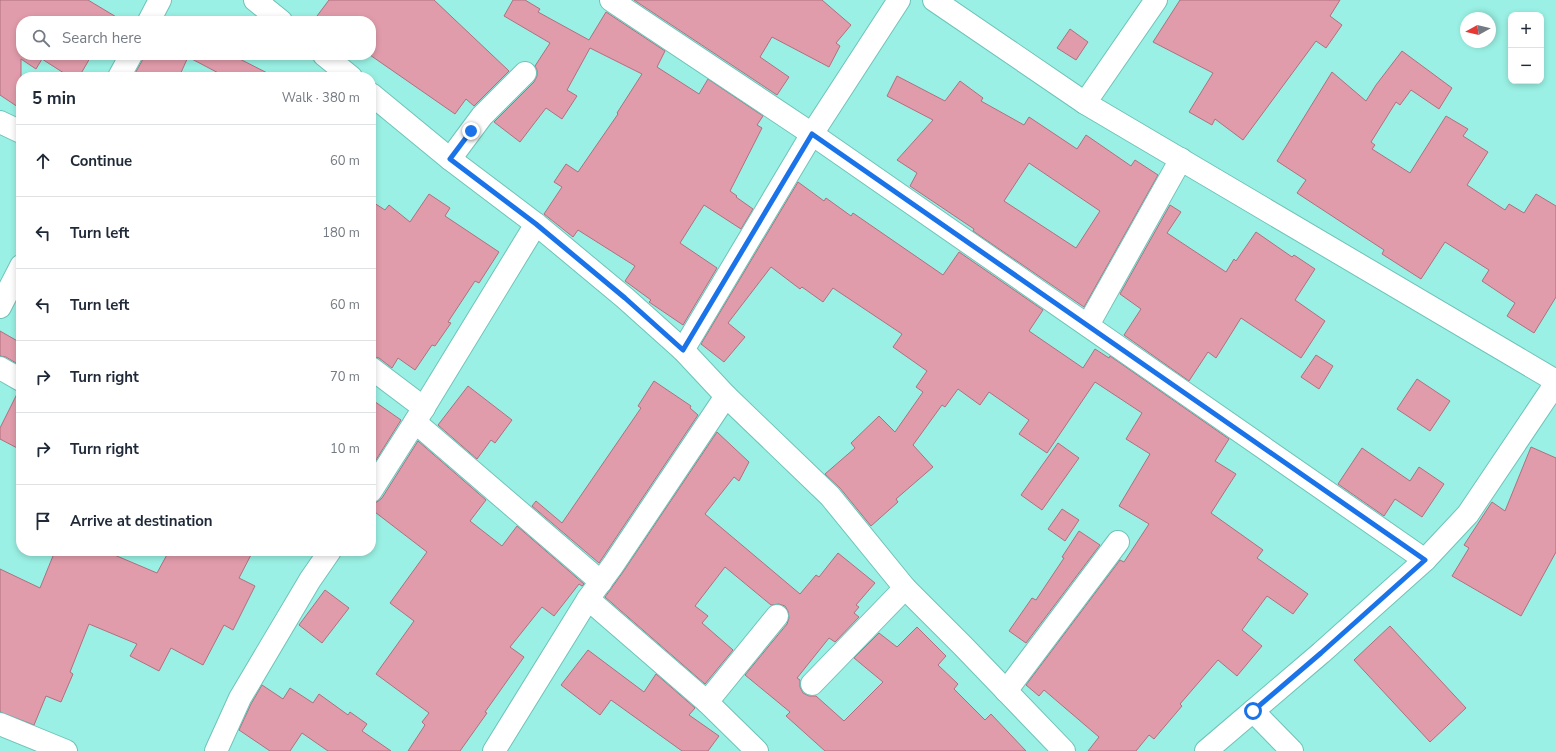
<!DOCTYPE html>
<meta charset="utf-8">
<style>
body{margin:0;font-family:"Nunito Sans",sans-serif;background:#f6f6f7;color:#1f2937}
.controls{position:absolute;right:12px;top:12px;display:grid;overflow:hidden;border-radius:8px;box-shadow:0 2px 6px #0003}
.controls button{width:36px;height:36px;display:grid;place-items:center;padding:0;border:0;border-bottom:1px solid #e0e1e3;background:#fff;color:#1f2937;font:20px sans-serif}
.compass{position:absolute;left:1460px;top:12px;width:36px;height:36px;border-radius:50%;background:#fff;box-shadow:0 2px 6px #0003;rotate:262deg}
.stop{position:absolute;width:12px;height:12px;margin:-9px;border:3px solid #1a73e8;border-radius:50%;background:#fff}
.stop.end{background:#1a73e8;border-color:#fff;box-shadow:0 1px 4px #0008}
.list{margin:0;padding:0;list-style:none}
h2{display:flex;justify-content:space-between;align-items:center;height:52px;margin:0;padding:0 16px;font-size:17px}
h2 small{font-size:13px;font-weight:400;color:#747a83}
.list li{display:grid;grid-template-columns:26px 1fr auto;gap:12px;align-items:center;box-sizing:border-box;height:72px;padding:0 16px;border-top:1px solid #e0e1e3}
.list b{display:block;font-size:15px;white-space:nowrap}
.list em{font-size:13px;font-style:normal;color:#747a83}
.icon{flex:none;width:22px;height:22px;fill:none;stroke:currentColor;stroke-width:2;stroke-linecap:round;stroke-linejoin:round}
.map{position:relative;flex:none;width:1556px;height:751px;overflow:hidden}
.search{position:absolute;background:#fff;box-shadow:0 2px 6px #0003;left:16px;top:16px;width:360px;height:44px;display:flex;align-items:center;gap:10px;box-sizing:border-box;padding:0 14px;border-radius:16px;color:#747a83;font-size:15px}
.panel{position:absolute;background:#fff;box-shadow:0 2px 6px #0003;left:16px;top:72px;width:360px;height:484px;border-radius:16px}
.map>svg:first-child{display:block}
.building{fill:#e19cab;stroke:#b06f7e;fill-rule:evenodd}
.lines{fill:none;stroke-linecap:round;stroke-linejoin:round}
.street-casing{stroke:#6fc3b9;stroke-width:24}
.secondary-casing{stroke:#6fc3b9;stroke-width:24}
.street{stroke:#fff;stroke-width:22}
.secondary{stroke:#fff;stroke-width:22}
.route{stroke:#1a73e8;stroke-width:5}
</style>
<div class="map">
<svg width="1556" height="751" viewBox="0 0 1556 751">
<rect width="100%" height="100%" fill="#9af0e4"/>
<!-- building -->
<g class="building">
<polygon points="0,0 88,0 123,21 21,21 21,55 85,55 90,58 79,77 70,77 42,59 36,69 21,59 21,109 0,95"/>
<polygon points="329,0 434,0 509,71 474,106 466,99 455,114 370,55 371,21 324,21 317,16"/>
<polygon points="513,0 525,0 540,9 538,12 589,40 606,12 665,51 657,67 699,94 708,79 763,116 757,125 762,128 730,191 737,196 736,197 753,209 741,229 704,205 680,243 717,268 683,325 649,302 651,300 625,281 635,266 578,230 573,237 544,214 562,187 554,182 566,164 578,172 618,114 617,113 642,74 590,48 567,90 577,96 562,119 546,108 520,142 494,122 534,82 537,76 537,70 535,66 550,43 504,16"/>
<polygon points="634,0 822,0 851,25 836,43 840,46 829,67 772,37 760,57 789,77 777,95"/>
<polygon points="1180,0 1340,0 1330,16 1342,25 1326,48 1316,41 1243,140 1215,119 1212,125 1189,112 1213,73 1153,42"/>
<polygon points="1070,29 1088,42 1076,60 1057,48"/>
<polygon points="1402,51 1452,88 1439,109 1411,90 1400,105 1396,102 1371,142 1375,145 1372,149 1410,173 1446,116 1468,129 1463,136 1488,152 1467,185 1505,210 1509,204 1524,213 1536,194 1556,206 1556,297 1534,333 1507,316 1515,303 1482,281 1489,270 1445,242 1421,279 1382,254 1384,250 1297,193 1306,180 1277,161 1332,72 1366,101 1376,85"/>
<polygon points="143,55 232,55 275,77 226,77 188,57 179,77 133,77 142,61"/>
<path d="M897 76 945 101 960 81 983 98 981 101 1024 125 1029 117 1077 149 1086 135 1131 166 1135 160 1158 175 1084 307 973 231 974 229 910 186 917 173 897 160 933 120 887 96ZM1029 163 1100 211 1076 248 1004 201Z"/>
<polygon points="798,182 824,201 826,198 851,216 853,213 943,275 959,252 1043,310 1029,331 1083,368 1095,349 1109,358 1110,356 1229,439 1215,461 1236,474 1211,513 1263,550 1257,558 1308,594 1293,614 1267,596 1242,630 1262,646 1237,676 1218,660 1180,704 1182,706 1154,739 1149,735 1136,751 1088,751 1099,737 1044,690 1039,696 1026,685 1120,560 1124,562 1149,524 1119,506 1150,454 1126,439 1142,413 1095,382 1047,453 1019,434 1029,420 989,392 980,405 958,389 945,407 942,405 913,445 933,467 896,499 898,502 871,526 840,488 825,474 855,448 851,443 879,416 895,432 923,392 916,387 927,371 893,347 902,334 833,288 823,302 802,287 800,289 771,267 728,323 745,337 724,362 701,344"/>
<polygon points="429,194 450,208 445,216 499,252 479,283 475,281 448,322 451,323 435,346 432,345 415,370 398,358 392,368 379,358 371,356 371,201 385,210 389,205 410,222"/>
<polygon points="1170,205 1181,212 1167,233 1226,272 1234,259 1236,261 1256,232 1292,257 1294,255 1315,269 1295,300 1325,321 1301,358 1241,318 1216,358 1208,352 1189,381 1124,335 1141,309 1120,294"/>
<polygon points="0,331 21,343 21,366 6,357 0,356"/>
<polygon points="1316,355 1333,366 1319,389 1301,377"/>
<polygon points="1417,379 1450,401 1430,431 1397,409"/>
<polygon points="654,381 691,406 690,408 698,415 599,563 532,506 536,501 562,523 641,408 638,406"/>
<polygon points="468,386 512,420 495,443 491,440 477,459 438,425"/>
<polygon points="18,392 21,392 21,450 0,439 0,428"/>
<polygon points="371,399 401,420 371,468"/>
<polygon points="717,432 749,462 739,481 734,477 705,514 800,594 816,575 819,577 838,553 875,583 856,605 859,607 854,613 859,617 835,642 829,638 797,678 800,680 800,687 803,693 809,696 816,696 844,721 883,682 854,658 879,633 897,647 917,627 946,656 938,665 958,684 954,689 985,720 991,714 1026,751 825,751 786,716 790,712 745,675 787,624 789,618 788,611 785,606 779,604 771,605 725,567 695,606 708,616 702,623 733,650 705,684 605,597 623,572"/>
<polygon points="418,441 486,500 470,521 502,546 517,526 584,584 582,586 579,584 554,616 542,607 510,647 524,657 485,712 487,713 460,751 408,751 425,725 422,722 429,713 376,674 414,621 390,603 427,552 371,509 371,503 377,502 382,498"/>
<polygon points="1058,443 1079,458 1042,510 1021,495"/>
<polygon points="1531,447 1556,458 1556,552 1521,616 1452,576 1469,548 1464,545 1492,502 1505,511"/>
<polygon points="1362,448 1410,481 1419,467 1444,484 1422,517 1395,499 1384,516 1338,484"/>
<polygon points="1062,509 1079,520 1065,541 1048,529"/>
<polygon points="1079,531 1100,545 1026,643 1009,631 1032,598 1036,600 1064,558 1062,557"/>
<polygon points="55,551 105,551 157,573 169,551 253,551 239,578 255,586 233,630 224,625 203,665 171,648 159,671 130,656 137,644 89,624 70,672 73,674 61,702 46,696 34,725 0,712 0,569 40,588"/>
<polygon points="325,590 349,608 322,643 299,625"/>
<polygon points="1390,626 1466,708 1430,742 1354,660"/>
<polygon points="588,650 644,692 656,674 695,708 689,715 719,736 708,751 682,751 611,700 600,715 561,685"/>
<polygon points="262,685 283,699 290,688 313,703 319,694 348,715 350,712 367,724 362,731 391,751 328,751 302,733 290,751 270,751 239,730 251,704"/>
</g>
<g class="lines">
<!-- street casing -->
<g class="street-casing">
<g id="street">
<polyline points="255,0 281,21"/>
<polyline points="611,0 812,134 1425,560"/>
<polyline points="934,0 1085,103 1556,381"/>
<polyline points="324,55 351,77"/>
<polyline points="371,94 450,159 536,224 625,298 683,350 726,396 830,496 905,588 963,646 1064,751"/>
<polyline points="1085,103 1156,0"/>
<polyline points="0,122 21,132"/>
<polyline points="450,159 482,116 525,73"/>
<polyline points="1088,325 1181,159"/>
<polyline points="683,350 812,134 899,0"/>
<polyline points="0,368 21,380"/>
<polyline points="371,368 424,408"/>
<polyline points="415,422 601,582"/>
<polyline points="371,491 415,422 536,224"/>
<polyline points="588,599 707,702 757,751"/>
<polyline points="812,684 905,588"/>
<polyline points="1006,691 1118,542"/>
<polyline points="707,702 777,616"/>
<polyline points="1253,711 1292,751"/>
<polyline points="0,724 66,751"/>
<polyline points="216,751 240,698 310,580 330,551"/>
<polyline points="494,751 588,599 613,565 726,396"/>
<polyline points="1206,751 1321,653 1425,560 1468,514 1556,383"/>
</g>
</g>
<!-- secondary casing -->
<g class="secondary-casing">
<g id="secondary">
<polyline points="149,21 160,0"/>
<polyline points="119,77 131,55"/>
<polyline points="0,307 21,266"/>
</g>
</g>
<!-- street -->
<use href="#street" class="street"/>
<!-- secondary -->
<use href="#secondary" class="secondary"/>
</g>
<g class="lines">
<!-- route -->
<polyline class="route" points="471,131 450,159 536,224 625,298 683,350 812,134 1425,560 1321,653 1253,711"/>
</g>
</svg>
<div class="controls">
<button>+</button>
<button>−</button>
</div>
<svg class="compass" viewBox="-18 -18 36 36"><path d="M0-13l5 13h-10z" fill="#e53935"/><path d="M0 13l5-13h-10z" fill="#747a83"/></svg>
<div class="stop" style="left:1253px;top:711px"></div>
<div class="stop end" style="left:471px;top:131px"></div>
<div class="search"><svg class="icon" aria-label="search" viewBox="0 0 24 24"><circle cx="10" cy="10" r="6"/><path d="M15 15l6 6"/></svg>Search here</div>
<section class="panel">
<h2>5 min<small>Walk · 380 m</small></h2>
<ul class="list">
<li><svg class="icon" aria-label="ahead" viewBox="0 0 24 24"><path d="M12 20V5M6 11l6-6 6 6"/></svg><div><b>Continue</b></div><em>60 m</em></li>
<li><svg class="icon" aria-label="left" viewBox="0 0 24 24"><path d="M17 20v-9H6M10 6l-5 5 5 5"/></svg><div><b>Turn left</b></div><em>180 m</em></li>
<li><svg class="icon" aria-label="left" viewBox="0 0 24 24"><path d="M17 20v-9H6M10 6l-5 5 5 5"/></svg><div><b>Turn left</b></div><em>60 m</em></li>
<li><svg class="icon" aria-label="right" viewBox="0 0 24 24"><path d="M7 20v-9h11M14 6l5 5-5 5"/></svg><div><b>Turn right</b></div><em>70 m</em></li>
<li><svg class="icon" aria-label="right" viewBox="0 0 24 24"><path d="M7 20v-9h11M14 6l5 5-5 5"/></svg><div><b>Turn right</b></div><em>10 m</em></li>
<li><svg class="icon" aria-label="arrive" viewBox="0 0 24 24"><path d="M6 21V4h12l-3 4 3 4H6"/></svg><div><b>Arrive at destination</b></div></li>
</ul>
</section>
</div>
